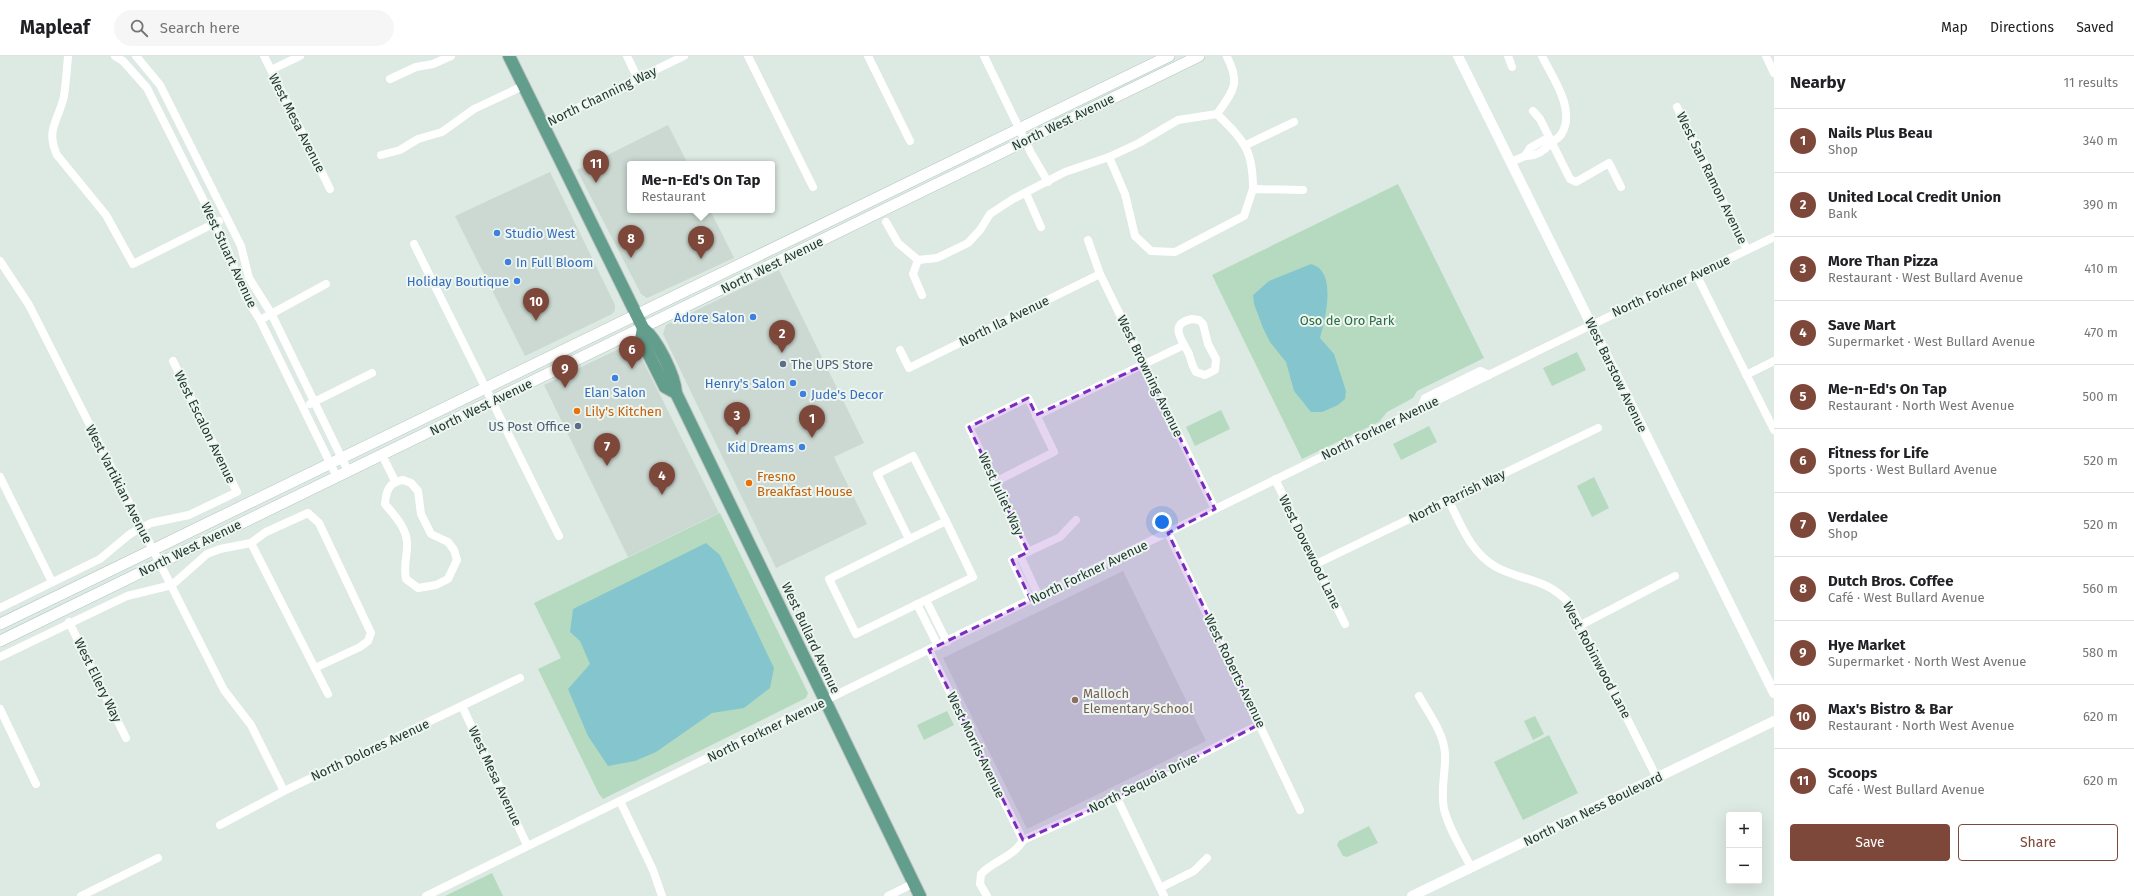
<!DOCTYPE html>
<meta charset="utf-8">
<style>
body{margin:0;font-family:"Fira Sans",sans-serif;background:#f6f6f6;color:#202124}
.controls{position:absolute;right:12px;bottom:12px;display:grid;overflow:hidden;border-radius:4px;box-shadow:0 4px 16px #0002}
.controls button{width:36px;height:36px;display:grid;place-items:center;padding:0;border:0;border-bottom:1px solid #e0e0e0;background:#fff;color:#202124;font:20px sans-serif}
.you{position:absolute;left:1162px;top:466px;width:14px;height:14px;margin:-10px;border:3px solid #fff;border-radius:50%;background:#1a73e8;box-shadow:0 0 0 6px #1a73e833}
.badge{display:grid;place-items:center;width:26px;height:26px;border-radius:50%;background:#7d473a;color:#fff;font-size:13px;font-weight:700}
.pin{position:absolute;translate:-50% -33px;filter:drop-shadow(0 1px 2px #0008)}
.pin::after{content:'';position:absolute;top:21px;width:14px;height:12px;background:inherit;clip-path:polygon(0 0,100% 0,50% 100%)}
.popup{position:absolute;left:627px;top:105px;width:148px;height:52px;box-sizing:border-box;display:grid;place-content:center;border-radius:4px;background:#fff;filter:drop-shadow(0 1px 3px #0005);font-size:13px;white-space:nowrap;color:#757577}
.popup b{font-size:15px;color:#202124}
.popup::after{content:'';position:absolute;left:50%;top:100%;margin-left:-8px;border:8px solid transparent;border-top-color:#fff}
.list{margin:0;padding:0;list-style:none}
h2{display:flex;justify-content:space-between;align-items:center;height:52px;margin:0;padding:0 16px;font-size:17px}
h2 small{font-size:13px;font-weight:400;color:#757577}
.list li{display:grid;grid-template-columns:26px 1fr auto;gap:12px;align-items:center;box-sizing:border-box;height:64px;padding:0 16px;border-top:1px solid #e0e0e0}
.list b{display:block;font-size:15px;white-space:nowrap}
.list p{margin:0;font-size:13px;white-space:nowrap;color:#757577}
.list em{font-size:13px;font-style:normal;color:#757577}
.actions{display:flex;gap:8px;padding:12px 16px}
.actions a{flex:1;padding:9px 0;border:1px solid #7d473a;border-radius:4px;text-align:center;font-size:14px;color:#7d473a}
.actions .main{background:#7d473a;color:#fff}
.icon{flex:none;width:22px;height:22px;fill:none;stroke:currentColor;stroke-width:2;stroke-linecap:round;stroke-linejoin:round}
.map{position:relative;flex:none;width:1774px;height:840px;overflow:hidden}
header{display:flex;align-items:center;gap:24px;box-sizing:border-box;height:56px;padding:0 20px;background:#fff;border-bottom:1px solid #e0e0e0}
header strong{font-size:19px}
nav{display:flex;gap:22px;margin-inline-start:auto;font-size:14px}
.search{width:280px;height:36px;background:#f6f6f6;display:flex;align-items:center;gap:10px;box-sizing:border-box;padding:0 14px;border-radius:22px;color:#757577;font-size:15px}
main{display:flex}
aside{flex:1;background:#fff}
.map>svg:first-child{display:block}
.built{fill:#ccd9d2}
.green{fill:#b6dabf}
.water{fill:#85c6ce}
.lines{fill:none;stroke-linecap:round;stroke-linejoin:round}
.secondary-casing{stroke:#b1c8bf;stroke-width:12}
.primary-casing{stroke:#bcc3c1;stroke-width:14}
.minor{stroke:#fff;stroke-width:8}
.tertiary{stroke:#fff;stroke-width:10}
.secondary{stroke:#fff;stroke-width:11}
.primary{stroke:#639e8c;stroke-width:12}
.marked{fill:#7b2cbf;fill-opacity:0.2;stroke:#7b2cbf;stroke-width:3;stroke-dasharray:8 5;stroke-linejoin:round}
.shop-dot{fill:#3f7fe0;stroke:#eef6f1;stroke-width:1.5}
.service-dot{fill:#5c6f8a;stroke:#eef6f1;stroke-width:1.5}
.food-dot{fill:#e8710a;stroke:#eef6f1;stroke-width:1.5}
.education-dot{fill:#8d6e63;stroke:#eef6f1;stroke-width:1.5}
.labels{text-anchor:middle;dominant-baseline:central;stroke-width:4;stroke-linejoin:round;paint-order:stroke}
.street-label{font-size:13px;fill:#203830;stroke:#eef6f1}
.shop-label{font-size:13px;fill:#366cbe;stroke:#eef6f1;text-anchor:end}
.park-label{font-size:13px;fill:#2b6d42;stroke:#eef6f1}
.service-label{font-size:13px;fill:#4e5e75;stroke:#eef6f1;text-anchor:start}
.food-label{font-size:13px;fill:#c56008;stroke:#eef6f1;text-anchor:start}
.education-label{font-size:13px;fill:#785e54;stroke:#eef6f1;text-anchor:start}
</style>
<header>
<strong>Mapleaf</strong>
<div class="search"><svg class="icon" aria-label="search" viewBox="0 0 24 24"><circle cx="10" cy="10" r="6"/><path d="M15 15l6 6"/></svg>Search here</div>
<nav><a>Map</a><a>Directions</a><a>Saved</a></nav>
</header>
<main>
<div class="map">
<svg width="1774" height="840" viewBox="0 0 1774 840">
<rect width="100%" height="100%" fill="#dde9e3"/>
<!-- built -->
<g class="built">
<polygon points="668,69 688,108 630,108 630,154 710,154 734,202 647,242 641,238 577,114"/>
<polygon points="550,116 615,249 615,254 612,258 525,300 455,160"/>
<polygon points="779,214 864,387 834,401 867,468 776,512 663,278 666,269"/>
<polygon points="629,288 635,289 719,457 628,501 544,329"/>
<polygon points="1123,515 1206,685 1027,773 943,602"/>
</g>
<!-- green -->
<g class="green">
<polygon points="1398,128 1484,302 1417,335 1413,342 1387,356 1379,366 1302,403 1212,219"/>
<polygon points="1577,296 1586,314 1552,330 1543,312"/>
<polygon points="1221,354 1230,373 1195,390 1186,371"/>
<polygon points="1429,370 1437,386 1401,404 1393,388"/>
<polygon points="1594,421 1609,452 1592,461 1577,430"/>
<polygon points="720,457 808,637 806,642 603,743 599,738 538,613 561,602 534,547"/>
<polygon points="947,655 954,669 924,684 917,669"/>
<polygon points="1535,660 1544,678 1533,684 1524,665"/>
<polygon points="1549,679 1578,737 1523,764 1494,706"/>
<polygon points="1369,770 1378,787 1347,801 1343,800 1337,789 1339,785"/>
<polygon points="492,817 503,840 445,840"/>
</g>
<!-- water -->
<g class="water">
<path d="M1311 208C1338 215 1325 263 1320 282L1334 298 1346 335 1345 343 1338 349 1322 356H1311L1294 335 1286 306 1270 286 1263 272 1254 248 1253 239 1269 225Z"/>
<polygon points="706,487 720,499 774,612 770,632 744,652 712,657 656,696 635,705 608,710 588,680 568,633 590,608 580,585 570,576 573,553"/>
</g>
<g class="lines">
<!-- secondary casing -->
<g class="secondary-casing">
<g id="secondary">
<polyline points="0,568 1169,0"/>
<polyline points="0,585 1199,0"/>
</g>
</g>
<!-- primary casing -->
<g class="primary-casing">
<g id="primary">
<path d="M509 0 643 272C657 283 675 320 676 337L920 840"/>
<polyline points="643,272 641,283 665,331 676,337"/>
</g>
</g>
<!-- minor -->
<g class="minor">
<path d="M68 0C67 13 66 27 64 40 59 64 45 73 57 99L106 159 133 208 219 165"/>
<polyline points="115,0 123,5 147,32 224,185 245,240 260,264 337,421"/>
<polyline points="136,0 160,29 241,190 249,222 271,257 348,415"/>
<polyline points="264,0 330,133"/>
<polyline points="627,0 638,23"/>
<polyline points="748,0 813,131"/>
<polyline points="868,0 910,85"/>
<polyline points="984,0 1031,97 1048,126"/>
<polyline points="1508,0 1512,11"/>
<path d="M1542 0C1552 21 1576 53 1562 77 1560 82 1555 83 1551 87 1545 94 1536 101 1525 100L1530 92 1544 84 1552 87"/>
<polyline points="1766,0 1774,17"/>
<polyline points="271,14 300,0"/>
<polyline points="390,23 416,11 433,8 451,0"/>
<polyline points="1677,51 1747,194"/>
<polyline points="1533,55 1540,63 1570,123 1576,126 1609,107 1621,131"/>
<path d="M1217 58C1233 35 1241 28 1227 1"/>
<polyline points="542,69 684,0"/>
<polyline points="1246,89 1294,66"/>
<polyline points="381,99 400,94 418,83 442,76 474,53 523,30"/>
<polyline points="1109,101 1125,138 1135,180 1151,195 1175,196 1244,160 1253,133 1303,134"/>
<polyline points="1511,106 1525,100"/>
<polyline points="1026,137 1041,171"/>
<polyline points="886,166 898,187 918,204 913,218 922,239"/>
<polyline points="1088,184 1100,218 1215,453"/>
<polyline points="414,188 559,480"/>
<path d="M918 204 937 202 968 187 980 174 990 158 1013 143 1065 116 1109 101 1139 87 1178 64 1217 58C1244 85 1253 93 1253 133"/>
<polyline points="0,205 29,249 224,634 251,669 284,735"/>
<polyline points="1696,218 1774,374"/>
<path d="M1192 263 1199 264 1203 268 1208 288 1216 303 1215 314 1205 319 1196 316C1192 310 1191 304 1189 298 1183 285 1167 268 1192 263Z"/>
<polyline points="260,264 326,228"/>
<polyline points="900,294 909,312 1100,218"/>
<polyline points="1746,319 1774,305"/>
<polyline points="310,348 372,317"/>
<polyline points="1421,352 1425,342 1480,315 1489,319"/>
<polyline points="1036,360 1184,289"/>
<polyline points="382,399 395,425"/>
<polyline points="0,421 52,526"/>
<polyline points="1275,423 1345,568"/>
<path d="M403 424 411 427 418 435 421 458 431 478 448 486 454 494 457 504 448 523 436 529 418 532 406 523C403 507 408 500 407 486 406 471 394 459 385 448 386 435 389 426 403 424Z"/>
<polyline points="995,426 1054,396 1028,342 969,371 1028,496 1012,504 1031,544"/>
<path d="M1449 445C1461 469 1471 497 1496 511 1524 526 1545 521 1569 547L1657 722"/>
<polygon points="946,465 973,521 856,578 829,523"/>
<polyline points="1168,477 1300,754"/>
<polyline points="909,483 877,418 913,400 946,465"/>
<polyline points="251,487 328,638"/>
<polyline points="1028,496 1060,481 1076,464"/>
<polyline points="1020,500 1039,541"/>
<polyline points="1316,508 1598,372"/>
<polyline points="926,544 947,586"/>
<polyline points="917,548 938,590"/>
<polyline points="0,552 100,503 130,478 141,472 151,467 189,459 237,436 173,305"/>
<polyline points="69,566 126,682"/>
<polyline points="1581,569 1675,520"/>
<polyline points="929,594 1023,784"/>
<polyline points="0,601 127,540 172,529 207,498 220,493 251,487 266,476 308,457 319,467 371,577 368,585 360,591 315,612"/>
<path d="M1419 640C1429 658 1444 677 1445 698 1446 716 1440 734 1444 753 1449 773 1461 792 1471 811"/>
<polyline points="462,650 527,789"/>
<polyline points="0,653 36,728"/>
<polyline points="1117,742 1164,840"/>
<polyline points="620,745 653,814 662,840"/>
<polyline points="220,769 284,735 520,622"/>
<polyline points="1023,784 1117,742 1260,668"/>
<polyline points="1160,832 1194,815 1207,802"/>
<polyline points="81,840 158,802"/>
<path d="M426 840C876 621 1323 397 1774 181"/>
<polyline points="888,840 914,827"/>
<path d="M987 840 980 828 981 818C993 805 1015 800 1023 784"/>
</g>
<!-- tertiary -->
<g class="tertiary">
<polyline points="1458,0 1774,637"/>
<polyline points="1412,840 1774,665"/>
</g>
<!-- secondary -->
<use href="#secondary" class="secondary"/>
<!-- primary -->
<use href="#primary" class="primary"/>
</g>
<!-- marked area -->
<path class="marked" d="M1144 309 1215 453 1168 477 1260 668 1117 742 1023 784 929 594 1031 544 1012 504 1028 496 969 371 1028 342 1036 359Z"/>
<!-- markers -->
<g class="shop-dot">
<circle cx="497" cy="177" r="4"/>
<circle cx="508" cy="206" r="4"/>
<circle cx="517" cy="225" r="4"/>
<circle cx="753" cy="261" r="4"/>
<circle cx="615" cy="322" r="4"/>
<circle cx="793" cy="327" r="4"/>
<circle cx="803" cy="338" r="4"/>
<circle cx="802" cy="391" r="4"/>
</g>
<g class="service-dot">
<circle cx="783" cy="308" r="4"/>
<circle cx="578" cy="370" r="4"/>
</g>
<g class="food-dot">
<circle cx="577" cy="355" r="4"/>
<circle cx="749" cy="427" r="4"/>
</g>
<circle class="education-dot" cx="1075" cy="644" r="4"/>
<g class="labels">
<!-- street labels -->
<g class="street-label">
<text transform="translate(602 40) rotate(-26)">North Channing Way</text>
<text transform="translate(1063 66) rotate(-26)">North West Avenue</text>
<text transform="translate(297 67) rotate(63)">West Mesa Avenue</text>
<text transform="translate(1712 122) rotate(64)">West San Ramon Avenue</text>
<text transform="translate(229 199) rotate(65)">West Stuart Avenue</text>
<text transform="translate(772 209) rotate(-26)">North West Avenue</text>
<text transform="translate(1671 230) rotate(-25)">North Forkner Avenue</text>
<text transform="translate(1004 265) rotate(-26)">North Ila Avenue</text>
<text transform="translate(1616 319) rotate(64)">West Barstow Avenue</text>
<text transform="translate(1150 320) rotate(64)">West Browning Avenue</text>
<text transform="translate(481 351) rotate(-26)">North West Avenue</text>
<text transform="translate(205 371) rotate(64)">West Escalon Avenue</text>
<text transform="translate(1380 372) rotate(-26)">North Forkner Avenue</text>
<text transform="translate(119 428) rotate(63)">West Vartikian Avenue</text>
<text transform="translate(1001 438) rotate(65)">West Juliet Way</text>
<text transform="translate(1457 440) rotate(-26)">North Parrish Way</text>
<text transform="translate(190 492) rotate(-26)">North West Avenue</text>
<text transform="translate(1310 496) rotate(64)">West Dovewood Lane</text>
<text transform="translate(1089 516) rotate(-26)">North Forkner Avenue</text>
<text transform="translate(811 582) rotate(65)">West Bullard Avenue</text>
<text transform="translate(1597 604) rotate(62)">West Robinwood Lane</text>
<text transform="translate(1235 615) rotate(64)">West Roberts Avenue</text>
<text transform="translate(98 624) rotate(64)">West Ellery Way</text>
<text transform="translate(766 674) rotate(-26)">North Forkner Avenue</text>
<text transform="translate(976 689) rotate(64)">West Morris Avenue</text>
<text transform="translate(370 694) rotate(-25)">North Dolores Avenue</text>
<text transform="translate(495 720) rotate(65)">West Mesa Avenue</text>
<text transform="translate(1143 727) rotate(-26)">North Sequoia Drive</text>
<text transform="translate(1593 753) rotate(-26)">North Van Ness Boulevard</text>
</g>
<!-- shop labels -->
<g class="shop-label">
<text x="505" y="177" text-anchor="start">Studio West</text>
<text x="516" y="206" text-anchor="start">In Full Bloom</text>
<text x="509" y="225">Holiday Boutique</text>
<text x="745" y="261">Adore Salon</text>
<text x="785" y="327">Henry's Salon</text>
<text x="615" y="336" text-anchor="middle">Elan Salon</text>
<text x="811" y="338" text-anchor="start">Jude's Decor</text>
<text x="794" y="391">Kid Dreams</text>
</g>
<!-- park labels -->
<g class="park-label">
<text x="1347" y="264">Oso de Oro Park</text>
</g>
<!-- service labels -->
<g class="service-label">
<text x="791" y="308">The UPS Store</text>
<text x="570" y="370" text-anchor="end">US Post Office</text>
</g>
<!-- food labels -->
<g class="food-label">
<text x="585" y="355">Lily's Kitchen</text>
<text x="757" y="420">Fresno<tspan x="757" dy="15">Breakfast House</tspan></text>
</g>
<!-- education labels -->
<g class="education-label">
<text x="1083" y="637">Malloch<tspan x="1083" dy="15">Elementary School</tspan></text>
</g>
</g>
</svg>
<div class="controls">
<button>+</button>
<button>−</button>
</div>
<div class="you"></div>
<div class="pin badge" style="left:812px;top:382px">1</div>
<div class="pin badge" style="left:782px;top:297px">2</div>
<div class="pin badge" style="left:737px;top:379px">3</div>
<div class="pin badge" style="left:662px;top:439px">4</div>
<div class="pin badge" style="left:701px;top:203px">5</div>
<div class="popup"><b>Me-n-Ed's On Tap</b>Restaurant</div>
<div class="pin badge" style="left:632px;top:313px">6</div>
<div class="pin badge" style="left:607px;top:410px">7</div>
<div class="pin badge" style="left:631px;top:202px">8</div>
<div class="pin badge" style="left:565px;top:332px">9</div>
<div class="pin badge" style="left:536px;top:265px">10</div>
<div class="pin badge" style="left:596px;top:127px">11</div>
</div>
<aside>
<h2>Nearby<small>11 results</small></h2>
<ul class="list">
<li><span class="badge">1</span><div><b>Nails Plus Beau</b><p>Shop</p></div><em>340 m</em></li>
<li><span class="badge">2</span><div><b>United Local Credit Union</b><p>Bank</p></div><em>390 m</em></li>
<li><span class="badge">3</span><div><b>More Than Pizza</b><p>Restaurant · West Bullard Avenue</p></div><em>410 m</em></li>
<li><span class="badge">4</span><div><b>Save Mart</b><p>Supermarket · West Bullard Avenue</p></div><em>470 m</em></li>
<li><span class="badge">5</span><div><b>Me-n-Ed's On Tap</b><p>Restaurant · North West Avenue</p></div><em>500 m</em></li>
<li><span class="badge">6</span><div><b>Fitness for Life</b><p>Sports · West Bullard Avenue</p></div><em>520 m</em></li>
<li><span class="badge">7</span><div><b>Verdalee</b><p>Shop</p></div><em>520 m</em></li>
<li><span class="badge">8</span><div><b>Dutch Bros. Coffee</b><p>Café · West Bullard Avenue</p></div><em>560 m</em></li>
<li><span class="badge">9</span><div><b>Hye Market</b><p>Supermarket · North West Avenue</p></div><em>580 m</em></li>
<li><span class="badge">10</span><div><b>Max's Bistro &amp; Bar</b><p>Restaurant · North West Avenue</p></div><em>620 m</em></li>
<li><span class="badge">11</span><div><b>Scoops</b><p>Café · West Bullard Avenue</p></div><em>620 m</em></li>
</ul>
<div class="actions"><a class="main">Save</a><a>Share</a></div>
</aside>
</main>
